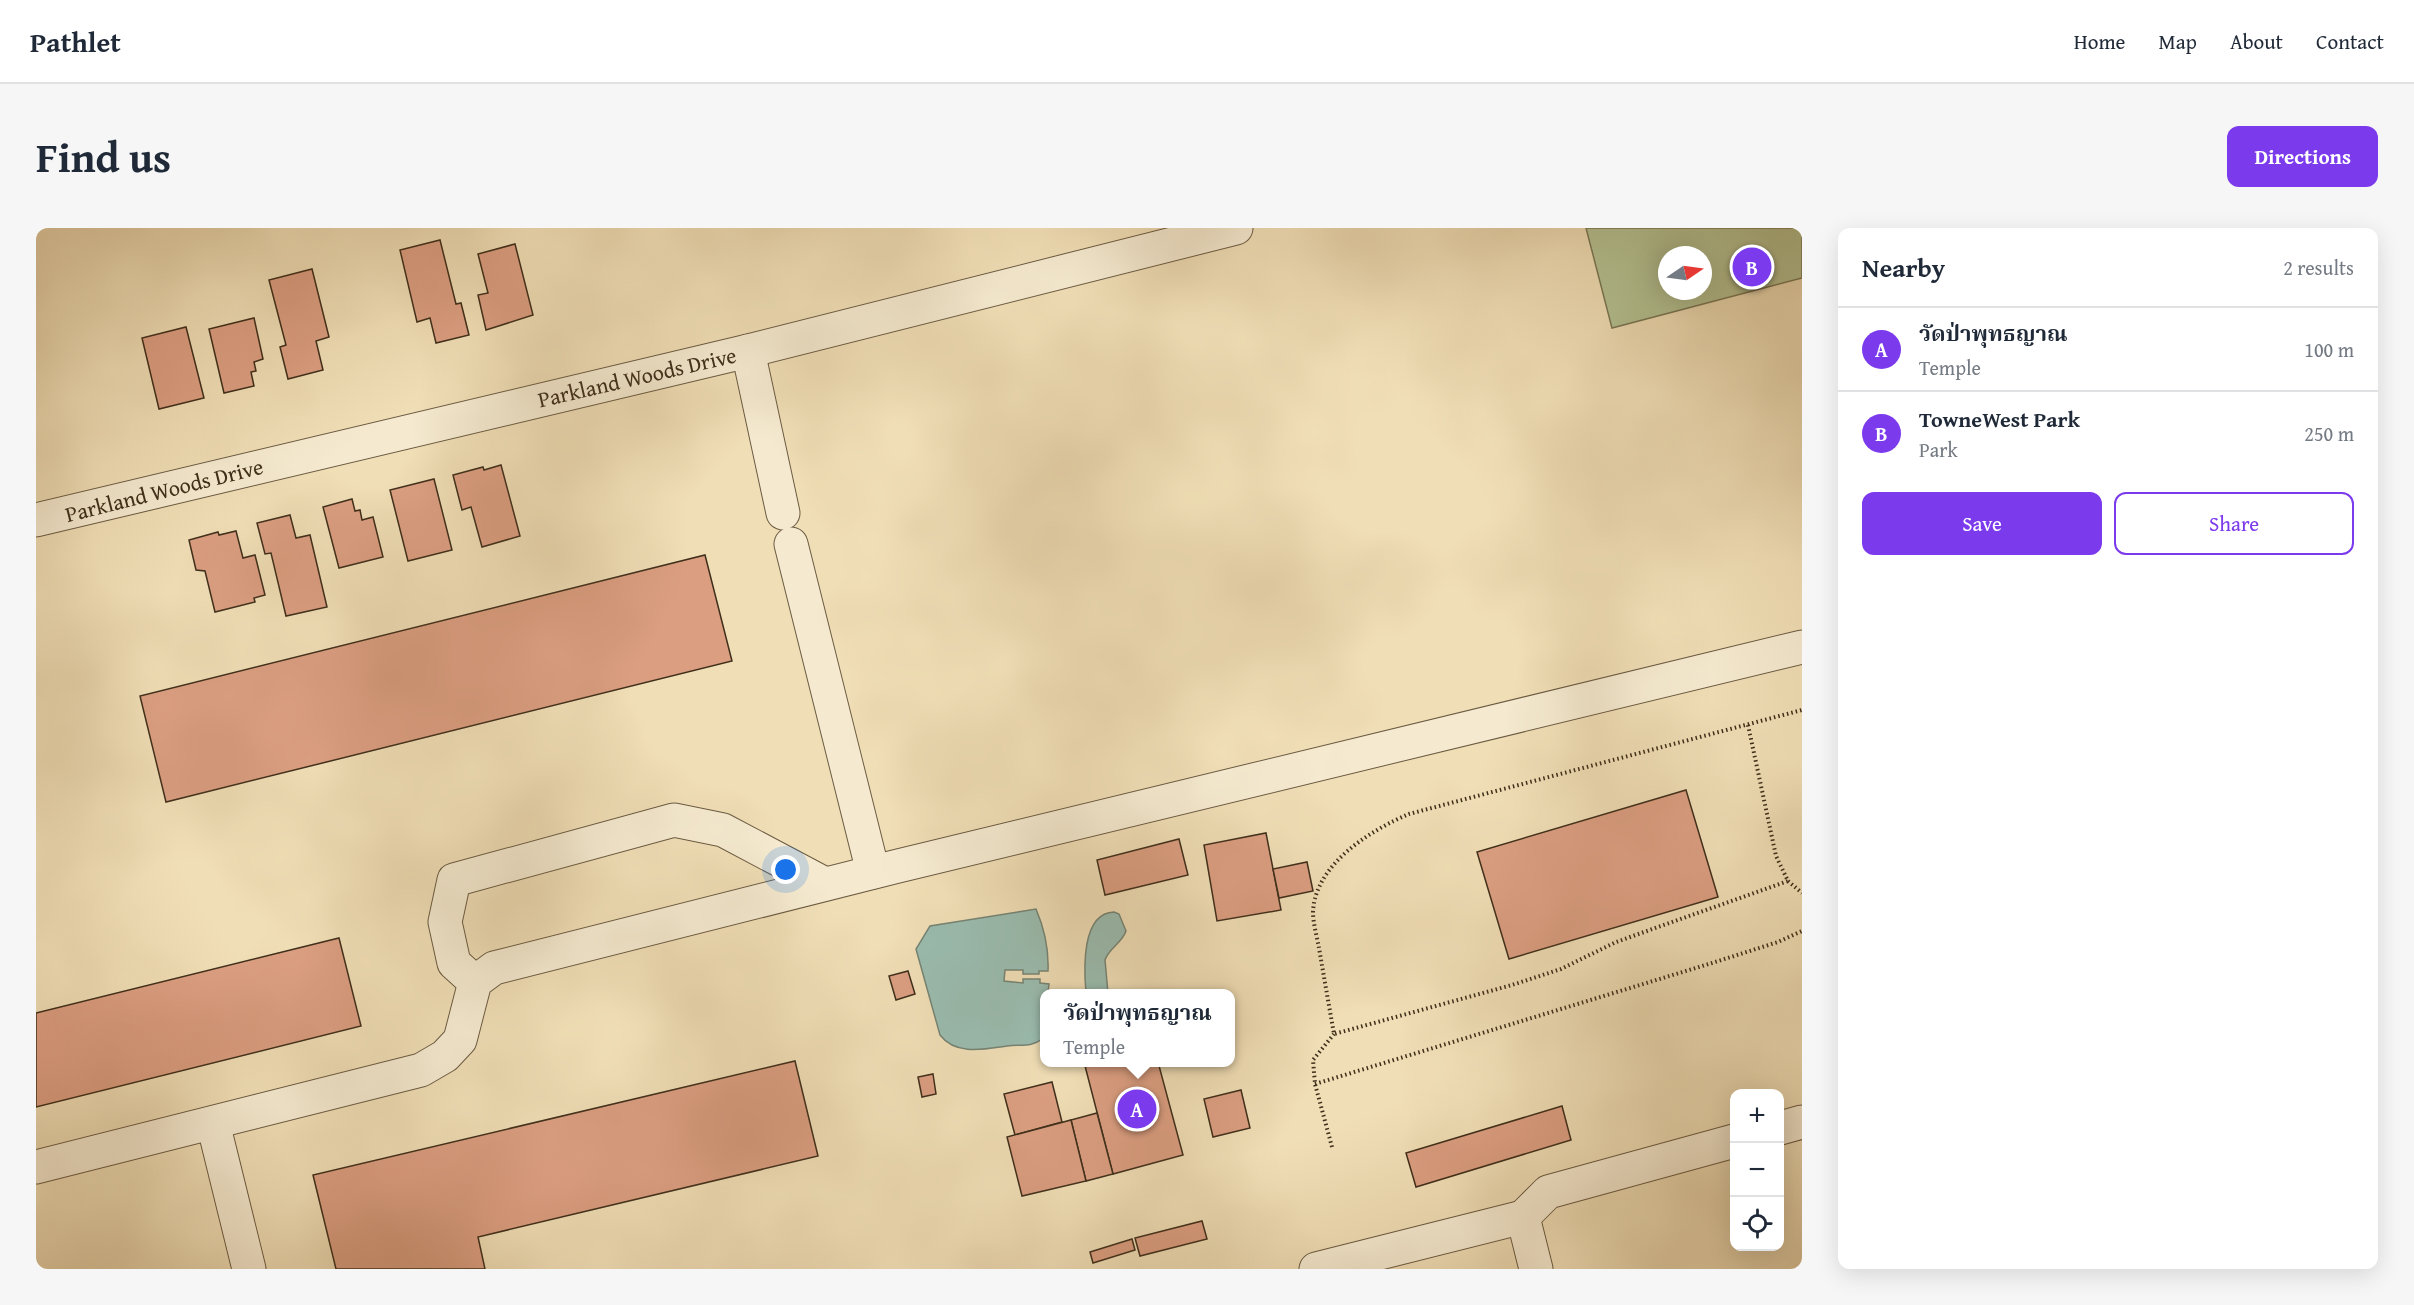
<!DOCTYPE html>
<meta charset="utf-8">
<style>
body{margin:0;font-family:"Gentium Book Plus","Noto Serif Thai",serif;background:#f6f6f7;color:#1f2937}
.controls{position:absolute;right:18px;bottom:18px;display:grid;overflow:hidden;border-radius:12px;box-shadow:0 6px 24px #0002}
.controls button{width:54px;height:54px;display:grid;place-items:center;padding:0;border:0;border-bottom:2px solid #e0e1e3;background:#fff;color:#1f2937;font:30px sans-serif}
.compass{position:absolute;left:1622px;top:18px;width:54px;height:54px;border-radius:50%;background:#fff;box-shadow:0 6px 24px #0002;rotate:77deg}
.you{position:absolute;left:750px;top:642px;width:21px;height:21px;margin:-15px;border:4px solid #fff;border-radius:50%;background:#1a73e8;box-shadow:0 0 0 9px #1a73e833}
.badge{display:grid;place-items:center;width:39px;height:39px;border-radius:50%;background:#7c3aed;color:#fff;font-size:20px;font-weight:700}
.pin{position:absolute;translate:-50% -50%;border:3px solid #fff;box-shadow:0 2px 6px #0006}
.popup{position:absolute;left:1004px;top:761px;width:195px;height:78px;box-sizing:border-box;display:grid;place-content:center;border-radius:12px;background:#fff;filter:drop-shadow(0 2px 4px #0005);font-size:20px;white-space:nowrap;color:#747a83}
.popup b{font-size:22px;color:#1f2937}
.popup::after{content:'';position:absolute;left:50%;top:100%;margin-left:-12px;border:12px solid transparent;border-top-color:#fff}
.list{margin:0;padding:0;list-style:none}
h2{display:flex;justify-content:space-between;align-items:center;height:78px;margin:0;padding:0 24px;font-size:26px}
h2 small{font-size:20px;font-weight:400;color:#747a83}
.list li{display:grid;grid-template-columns:39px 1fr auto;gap:18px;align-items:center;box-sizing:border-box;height:84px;padding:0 24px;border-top:2px solid #e0e1e3}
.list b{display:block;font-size:22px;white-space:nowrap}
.list p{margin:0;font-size:20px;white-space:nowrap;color:#747a83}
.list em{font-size:20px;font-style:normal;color:#747a83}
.actions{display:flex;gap:12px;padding:18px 24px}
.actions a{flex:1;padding:14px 0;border:2px solid #7c3aed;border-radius:12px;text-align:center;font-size:21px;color:#7c3aed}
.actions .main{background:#7c3aed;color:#fff}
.icon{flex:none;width:33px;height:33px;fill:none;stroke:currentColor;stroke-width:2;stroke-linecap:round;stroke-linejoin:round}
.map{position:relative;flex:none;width:1766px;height:1041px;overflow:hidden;border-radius:12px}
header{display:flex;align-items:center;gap:36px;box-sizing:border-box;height:84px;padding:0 30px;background:#fff;border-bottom:2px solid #e0e1e3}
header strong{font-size:28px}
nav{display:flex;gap:33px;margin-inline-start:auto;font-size:21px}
.intro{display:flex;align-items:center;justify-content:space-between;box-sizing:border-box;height:144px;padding:0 36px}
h1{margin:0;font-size:42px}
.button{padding:15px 27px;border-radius:12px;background:#7c3aed;color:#fff;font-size:21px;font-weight:700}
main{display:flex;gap:36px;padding:0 36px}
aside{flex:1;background:#fff;border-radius:12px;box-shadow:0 6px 24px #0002}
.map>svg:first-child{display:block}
.green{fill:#b4c293;stroke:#7a7857;stroke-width:1.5;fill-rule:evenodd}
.water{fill:#9abcaf;stroke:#768474;stroke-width:1.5}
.building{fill:#db9e81;stroke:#3f2f1b;stroke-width:1.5}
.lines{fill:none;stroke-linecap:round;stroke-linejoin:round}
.minor-casing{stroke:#6b5b42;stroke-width:35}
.path{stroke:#3f2f1b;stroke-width:4;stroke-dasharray:1.5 3;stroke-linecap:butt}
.minor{stroke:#f5ead0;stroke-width:33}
.labels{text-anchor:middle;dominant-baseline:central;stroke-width:6;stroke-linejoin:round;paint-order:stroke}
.street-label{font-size:22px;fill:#3f2f1b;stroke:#f5ead0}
</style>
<header>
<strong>Pathlet</strong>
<nav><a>Home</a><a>Map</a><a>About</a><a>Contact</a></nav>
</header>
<div class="intro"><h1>Find us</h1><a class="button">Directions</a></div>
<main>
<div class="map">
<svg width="1766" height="1041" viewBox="0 0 1766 1041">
<rect width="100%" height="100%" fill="#f0deb6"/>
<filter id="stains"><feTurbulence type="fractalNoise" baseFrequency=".00333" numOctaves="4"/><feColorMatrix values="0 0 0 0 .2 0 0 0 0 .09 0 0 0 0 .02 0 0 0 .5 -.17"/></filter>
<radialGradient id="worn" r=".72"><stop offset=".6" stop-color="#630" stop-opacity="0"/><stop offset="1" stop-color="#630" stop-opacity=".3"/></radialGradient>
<!-- green -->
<path class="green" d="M1550 0H1766V50L1576 100ZM1631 27H1667V63H1631Z"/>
<!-- water -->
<g class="water">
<path d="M1000 681C1009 702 1013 720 1012 743H1003V746H987V742H969L968 753 987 755V751H1004V755L1013 756 1012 765 1008 766V810C994 820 987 816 971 818 949 821 920 828 904 807L880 721 894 698Z"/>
<path d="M1078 684 1083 686 1090 703C1086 715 1073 720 1069 732L1072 765H1050C1048 742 1045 685 1078 684Z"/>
</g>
<!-- building -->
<g class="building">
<polygon points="404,12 420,76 425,75 433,107 400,115 394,90 381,94 364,22"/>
<polygon points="479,16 497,87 450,102 442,67 452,65 442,26"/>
<polygon points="276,41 293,109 280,113 287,142 252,151 244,119 250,117 233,52"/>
<polygon points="218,90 227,131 218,134 220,143 215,144 218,158 188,165 173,101"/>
<polygon points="150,99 168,170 123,181 106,110"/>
<polygon points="465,237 484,308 446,319 435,279 426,282 417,247 447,239 448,242"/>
<polygon points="398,251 416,322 372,333 354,262"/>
<polygon points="316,271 319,283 324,282 326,292 337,289 347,329 303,340 287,279"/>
<polygon points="254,287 260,310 274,307 291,379 250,388 235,325 229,326 221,295"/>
<polygon points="200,303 207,330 219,327 229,367 218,370 219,374 179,384 169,343 160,342 153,312 182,304 183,307"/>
<polygon points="669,327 696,433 130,574 104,468"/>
<polygon points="1650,562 1682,669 1473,731 1441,624"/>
<polygon points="1230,605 1245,682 1181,693 1168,617"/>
<polygon points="1143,611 1152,647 1069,667 1061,632"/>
<polygon points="1271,634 1277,663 1243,670 1237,641"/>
<polygon points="303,710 325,798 0,879 0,785"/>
<polygon points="872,743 879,766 860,772 853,748"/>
<polygon points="759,833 782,928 442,1009 449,1041 300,1041 277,947"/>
<polygon points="1048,834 1122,834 1147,927 1077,946"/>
<polygon points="897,846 900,866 886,869 882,849"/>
<polygon points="1016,854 1026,894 979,907 968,866"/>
<polygon points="1205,862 1214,900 1177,909 1168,871"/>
<polygon points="1526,878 1535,912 1380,959 1370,925"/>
<polygon points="1061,885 1077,946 1050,953 1035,892"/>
<polygon points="1035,892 1050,953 986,968 971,909"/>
<polygon points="1166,993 1171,1011 1104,1028 1099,1010"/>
<polygon points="1096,1011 1099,1022 1057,1035 1054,1024"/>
</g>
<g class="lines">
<!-- minor casing -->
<g class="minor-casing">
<g id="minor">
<polyline points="712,123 747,285"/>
<polyline points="0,292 712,123 1200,0"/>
<polyline points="755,316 837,644"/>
<polyline points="439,754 418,735 409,694 418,652 638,592 687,602 789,656"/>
<polyline points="177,895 213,1041"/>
<polyline points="1744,900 1766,894"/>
<polyline points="0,939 385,842 409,828 424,812 439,754 458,740 858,639 1766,419"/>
<polyline points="1280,1041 1487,989"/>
<polyline points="1500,1041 1487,989 1512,964 1698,913"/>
</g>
</g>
<!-- path -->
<g class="path">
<path d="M1712 497 1740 628 1752 653 1580 714 1525 741 1476 757 1298 806C1293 778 1288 749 1283 720 1281 709 1277 695 1277 684 1279 636 1335 602 1373 586L1766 482"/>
<polyline points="1752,653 1766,665"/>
<polyline points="1279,856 1676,735 1742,714 1766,703"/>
<polyline points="1296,919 1279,856 1277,832 1298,806"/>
</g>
<!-- minor -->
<use href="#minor" class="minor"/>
</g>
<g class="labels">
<!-- street labels -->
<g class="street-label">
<text transform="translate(601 149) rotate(-13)">Parkland Woods Drive</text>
<text transform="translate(128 262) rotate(-14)">Parkland Woods Drive</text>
</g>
</g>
<rect width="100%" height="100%" filter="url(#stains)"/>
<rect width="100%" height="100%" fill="url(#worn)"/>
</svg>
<div class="controls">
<button>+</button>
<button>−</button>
<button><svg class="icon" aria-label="locate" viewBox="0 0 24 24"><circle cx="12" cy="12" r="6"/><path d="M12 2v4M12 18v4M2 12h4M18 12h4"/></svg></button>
</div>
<svg class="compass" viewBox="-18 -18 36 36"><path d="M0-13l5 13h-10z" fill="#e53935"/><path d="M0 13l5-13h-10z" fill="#747a83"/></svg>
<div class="you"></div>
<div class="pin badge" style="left:1101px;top:881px">A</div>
<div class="popup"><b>วัดป่าพุทธญาณ</b>Temple</div>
<div class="pin badge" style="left:1716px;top:39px">B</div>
</div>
<aside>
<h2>Nearby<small>2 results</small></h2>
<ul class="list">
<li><span class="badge">A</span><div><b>วัดป่าพุทธญาณ</b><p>Temple</p></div><em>100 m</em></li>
<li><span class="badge">B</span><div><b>TowneWest Park</b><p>Park</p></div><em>250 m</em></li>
</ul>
<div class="actions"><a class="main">Save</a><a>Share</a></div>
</aside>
</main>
